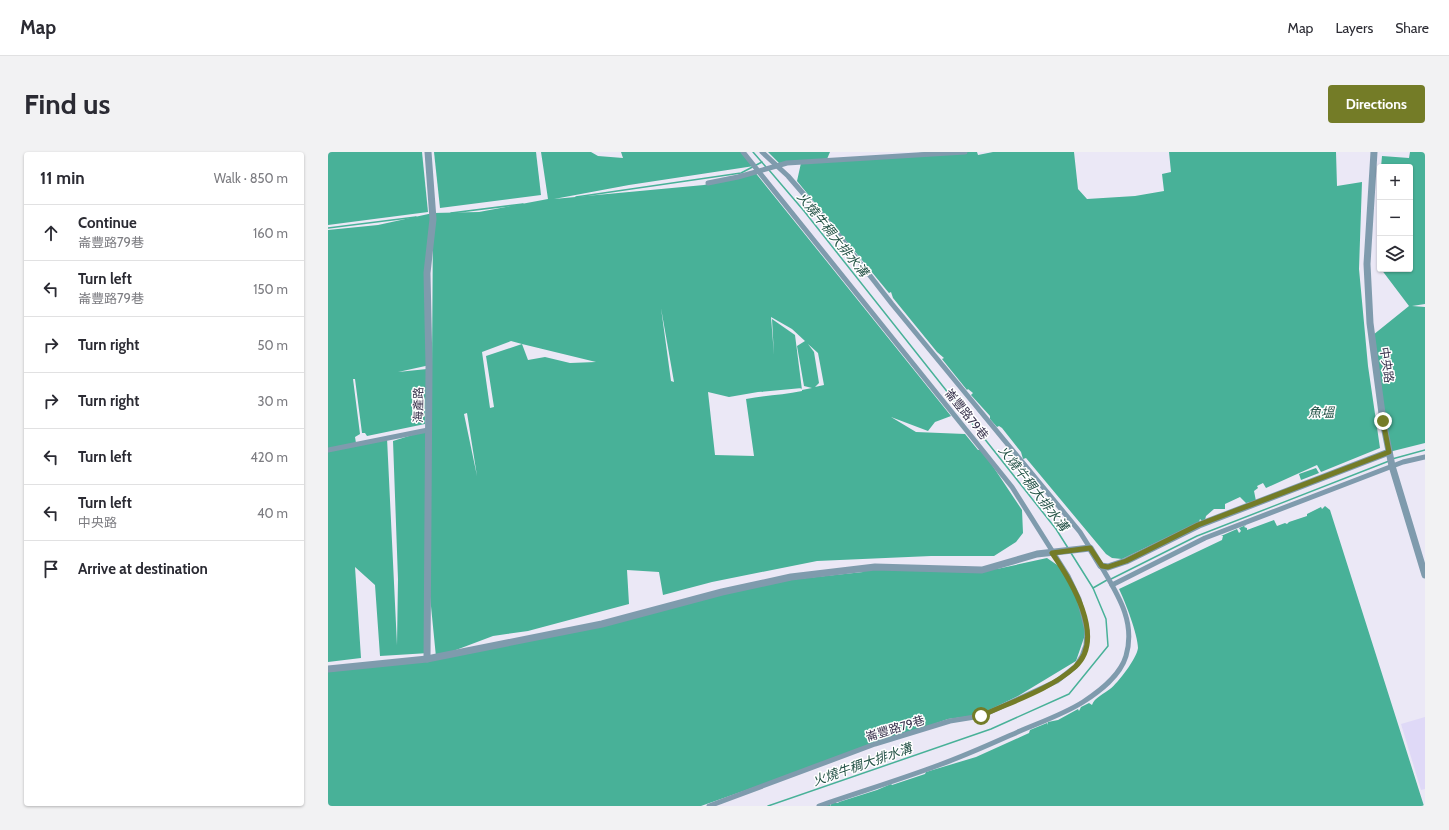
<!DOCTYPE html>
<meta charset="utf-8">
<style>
body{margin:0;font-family:Cabin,"Noto Sans TC",sans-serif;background:#f2f2f3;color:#2b2b33}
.controls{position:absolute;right:12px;top:12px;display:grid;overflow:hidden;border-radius:4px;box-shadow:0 1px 3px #0004}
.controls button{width:36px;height:36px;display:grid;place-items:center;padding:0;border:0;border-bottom:1px solid #e1e1e2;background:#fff;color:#2b2b33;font:20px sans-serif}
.stop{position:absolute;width:12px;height:12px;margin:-9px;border:3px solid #747c27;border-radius:50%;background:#fff}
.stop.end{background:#747c27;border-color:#fff;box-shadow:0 1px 4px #0008}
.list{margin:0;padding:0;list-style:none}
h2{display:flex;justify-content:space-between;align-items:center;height:52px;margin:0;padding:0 16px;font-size:17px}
h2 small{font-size:13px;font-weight:400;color:#7c7c81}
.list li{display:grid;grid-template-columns:26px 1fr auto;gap:12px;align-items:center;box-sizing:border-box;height:56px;padding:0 16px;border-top:1px solid #e1e1e2}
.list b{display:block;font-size:15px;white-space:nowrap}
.list p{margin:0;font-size:13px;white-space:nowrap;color:#7c7c81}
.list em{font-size:13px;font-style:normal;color:#7c7c81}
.icon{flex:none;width:22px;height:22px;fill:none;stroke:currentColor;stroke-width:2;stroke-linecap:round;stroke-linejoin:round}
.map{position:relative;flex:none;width:1097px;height:654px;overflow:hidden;border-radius:4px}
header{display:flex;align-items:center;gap:24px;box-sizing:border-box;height:56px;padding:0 20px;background:#fff;border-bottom:1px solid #e1e1e2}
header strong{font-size:19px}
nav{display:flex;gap:22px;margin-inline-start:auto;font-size:14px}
.intro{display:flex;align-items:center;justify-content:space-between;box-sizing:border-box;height:96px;padding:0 24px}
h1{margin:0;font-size:28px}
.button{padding:10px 18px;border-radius:4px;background:#747c27;color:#fff;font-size:14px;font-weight:700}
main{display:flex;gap:24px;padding:0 24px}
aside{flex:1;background:#fff;border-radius:4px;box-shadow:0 1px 3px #0004}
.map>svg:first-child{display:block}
.built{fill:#dfd9f7}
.water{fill:#48b198;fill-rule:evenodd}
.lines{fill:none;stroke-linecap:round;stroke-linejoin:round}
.stream{stroke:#48b198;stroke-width:1.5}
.minor{stroke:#7f9bad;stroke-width:5}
.tertiary{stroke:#7f9bad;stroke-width:7}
.route{stroke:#747c27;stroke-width:5}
.labels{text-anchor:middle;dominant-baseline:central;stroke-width:3;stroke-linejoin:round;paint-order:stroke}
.street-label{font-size:12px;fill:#3a344e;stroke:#fff}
.water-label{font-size:13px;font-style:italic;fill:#275449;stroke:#fff}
</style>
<header>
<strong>Map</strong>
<nav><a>Map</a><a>Layers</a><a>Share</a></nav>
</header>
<div class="intro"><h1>Find us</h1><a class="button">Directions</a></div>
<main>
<aside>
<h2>11 min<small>Walk · 850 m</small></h2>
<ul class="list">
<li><svg class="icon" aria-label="ahead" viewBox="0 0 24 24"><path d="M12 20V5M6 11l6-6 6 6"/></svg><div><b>Continue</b><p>崙豐路79巷</p></div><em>160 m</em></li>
<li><svg class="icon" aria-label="left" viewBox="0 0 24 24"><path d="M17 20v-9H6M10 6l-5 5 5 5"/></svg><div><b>Turn left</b><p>崙豐路79巷</p></div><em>150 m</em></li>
<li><svg class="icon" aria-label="right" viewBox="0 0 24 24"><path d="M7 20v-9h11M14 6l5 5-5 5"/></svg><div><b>Turn right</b></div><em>50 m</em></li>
<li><svg class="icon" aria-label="right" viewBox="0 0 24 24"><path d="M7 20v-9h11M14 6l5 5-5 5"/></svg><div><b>Turn right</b></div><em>30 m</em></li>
<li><svg class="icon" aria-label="left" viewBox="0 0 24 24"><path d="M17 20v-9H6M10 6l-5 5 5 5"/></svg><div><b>Turn left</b></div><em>420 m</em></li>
<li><svg class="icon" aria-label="left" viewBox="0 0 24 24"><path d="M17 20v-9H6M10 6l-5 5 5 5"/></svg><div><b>Turn left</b><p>中央路</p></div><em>40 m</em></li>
<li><svg class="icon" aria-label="arrive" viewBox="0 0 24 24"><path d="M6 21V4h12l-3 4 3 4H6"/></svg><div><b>Arrive at destination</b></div></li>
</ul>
</aside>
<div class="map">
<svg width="1097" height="654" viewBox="0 0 1097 654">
<rect width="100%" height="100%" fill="#ebe8f6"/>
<!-- built -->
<polygon class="built" points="1097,565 1097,637 1093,638 1073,572"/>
<!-- water -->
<g class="water">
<polygon points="0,0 94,0 100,60 0,73"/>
<polygon points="106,0 208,0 213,43 112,56"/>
<path d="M213 0H263L270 4 295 6 293 0H413L426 14 301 33 226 47 376 33 426 19 623 264 607 270 600 279 563 265 588 280 637 282 650 298H654L694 358 695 381 688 390 666 404H603L489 409 384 430 335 443 331 420 299 418 301 452 200 479 165 484 112 504 261 474 441 430 535 420V414L669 417 719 406 735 417 755 455 758 480 748 509 690 544 651 563 620 567 373 654H0V520L108 505 101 434V501L52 504 47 433 27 415 33 506 0 510V78L50 73 105 61 151 60 220 47ZM105 68 104 218 100 278 65 289 70 427 69 493 59 286 28 291 27 285 32 282 25 227H27L34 281H37L39 284 97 272 99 217 70 220 102 213 100 116ZM333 156 346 230 343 229ZM443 165 464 177 477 189 469 194 476 234 484 236 474 238 467 183 444 167 446 203ZM183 189 194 192 158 204 166 255 162 256 154 200ZM194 192 268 210 242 211 217 205 200 208ZM480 192 490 201 496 233 487 235 491 231 486 200ZM474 236V239C456 243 437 243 418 247L426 304 387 303 380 240 401 245 430 240ZM139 261 149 324 136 262Z"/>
<polygon points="440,0 502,0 499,7 452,12"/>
<polygon points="602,0 649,0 650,3 665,0 746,0 750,37 759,47 807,44 836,39 834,22 843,20 841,0 1008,0 1009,34 1034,30 1031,117 1040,214 1052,296 993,320 989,313 938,336 935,331 929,334 930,336 926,339 928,349 918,351 912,345 897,352 897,357 886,357 878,364 877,368 874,369 872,367 871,370 794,407 784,406 778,402 698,306 695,307 693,300 674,276 671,274 669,275 662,267 662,264 643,243 645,241 640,237 639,238 614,207 616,206 609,200 565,146 563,140 561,141 469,29 473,11"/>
<polygon points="1082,0 1097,0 1097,152 1084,154 1097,155 1097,291 1061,300 1045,183 1081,154 1053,117 1082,117 1082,15 1053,15 1054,4 1081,6"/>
<polygon points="1052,45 1052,116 1049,112"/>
<polygon points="988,316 991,321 973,328 971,322"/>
<path d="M997 354 1002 358 1096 654H496L502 652V654L504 651H510L511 650 549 638 563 632 564 633 597 622 598 620 648 605 701 581 702 578 719 571V573L720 570 730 568 750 557 751 559 753 555 761 551 764 553C766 546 777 541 782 537 790 531 809 506 810 496 810 483 797 449 791 437L894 388 895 384H893L909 377 911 381 913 379 911 376 918 373 916 375 919 376V378L946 368 949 374 957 371 959 372 961 370 979 364V362L993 355 994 357Z"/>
</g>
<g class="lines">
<!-- stream -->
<g class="stream">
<polyline points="425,0 438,15"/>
<polyline points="441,18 476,59 728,377 740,396"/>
<polyline points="248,45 413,21 434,10"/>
<polyline points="123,61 195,52"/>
<polyline points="0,76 88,65"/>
<polyline points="1064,307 1097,298"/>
<polyline points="783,427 869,384 1061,309"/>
<polyline points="765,436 779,428"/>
<polyline points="440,654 663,577 741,542 780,494 778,467 765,436 743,401"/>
</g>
<!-- minor -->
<g class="minor">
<polyline points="434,0 460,24 505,76 564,152 752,380 762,396"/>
<polyline points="380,31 410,25 459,11 637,0"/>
<polyline points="0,298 100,278"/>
<polyline points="784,433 877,386 1075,310 1097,305"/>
<polyline points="381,654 547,592 622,569 653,564 729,529 748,514 754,504 758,493 759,479 751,447 740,424 684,335 415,0"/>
<path d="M491 654C531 640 571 628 611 613 639 603 665 591 692 579 713 570 736 562 755 550 772 539 792 524 798 504 808 470 790 443 773 414"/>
</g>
<!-- tertiary -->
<g class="tertiary">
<polyline points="1046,0 1039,112 1042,171 1055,269 1064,314 1097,423"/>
<polyline points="99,507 101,214 99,121 105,67 100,0"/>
<polyline points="0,517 99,507 274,472 394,440 463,425 547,415 654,418 709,402 762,396 773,414 780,415 798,409 871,373 1061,300"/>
</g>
</g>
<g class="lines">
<!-- route -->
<path class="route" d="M653 564C683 550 723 537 747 515 779 486 742 427 724 401L762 396 774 414 780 415 798 409 870 373 1061 300 1055 269"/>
</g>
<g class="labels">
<!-- street labels -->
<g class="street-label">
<text transform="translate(1059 213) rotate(82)">中央路</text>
<text transform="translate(90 253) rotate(-89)">海產路</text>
<text transform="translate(639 262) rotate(51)">崙豐路79巷</text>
<text transform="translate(567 576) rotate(-17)">崙豐路79巷</text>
</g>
<!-- water labels -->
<g class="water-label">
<text transform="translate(505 82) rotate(51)">火燒牛稠大排水溝</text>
<text x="993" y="260">魚塭</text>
<text transform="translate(706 336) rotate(52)">火燒牛稠大排水溝</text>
<text transform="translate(534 612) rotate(-19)">火燒牛稠大排水溝</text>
</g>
</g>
</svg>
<div class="controls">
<button>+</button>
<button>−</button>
<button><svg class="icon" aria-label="layers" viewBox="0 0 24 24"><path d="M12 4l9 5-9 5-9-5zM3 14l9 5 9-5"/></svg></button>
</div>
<div class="stop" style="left:653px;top:564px"></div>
<div class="stop end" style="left:1055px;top:269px"></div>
</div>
</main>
